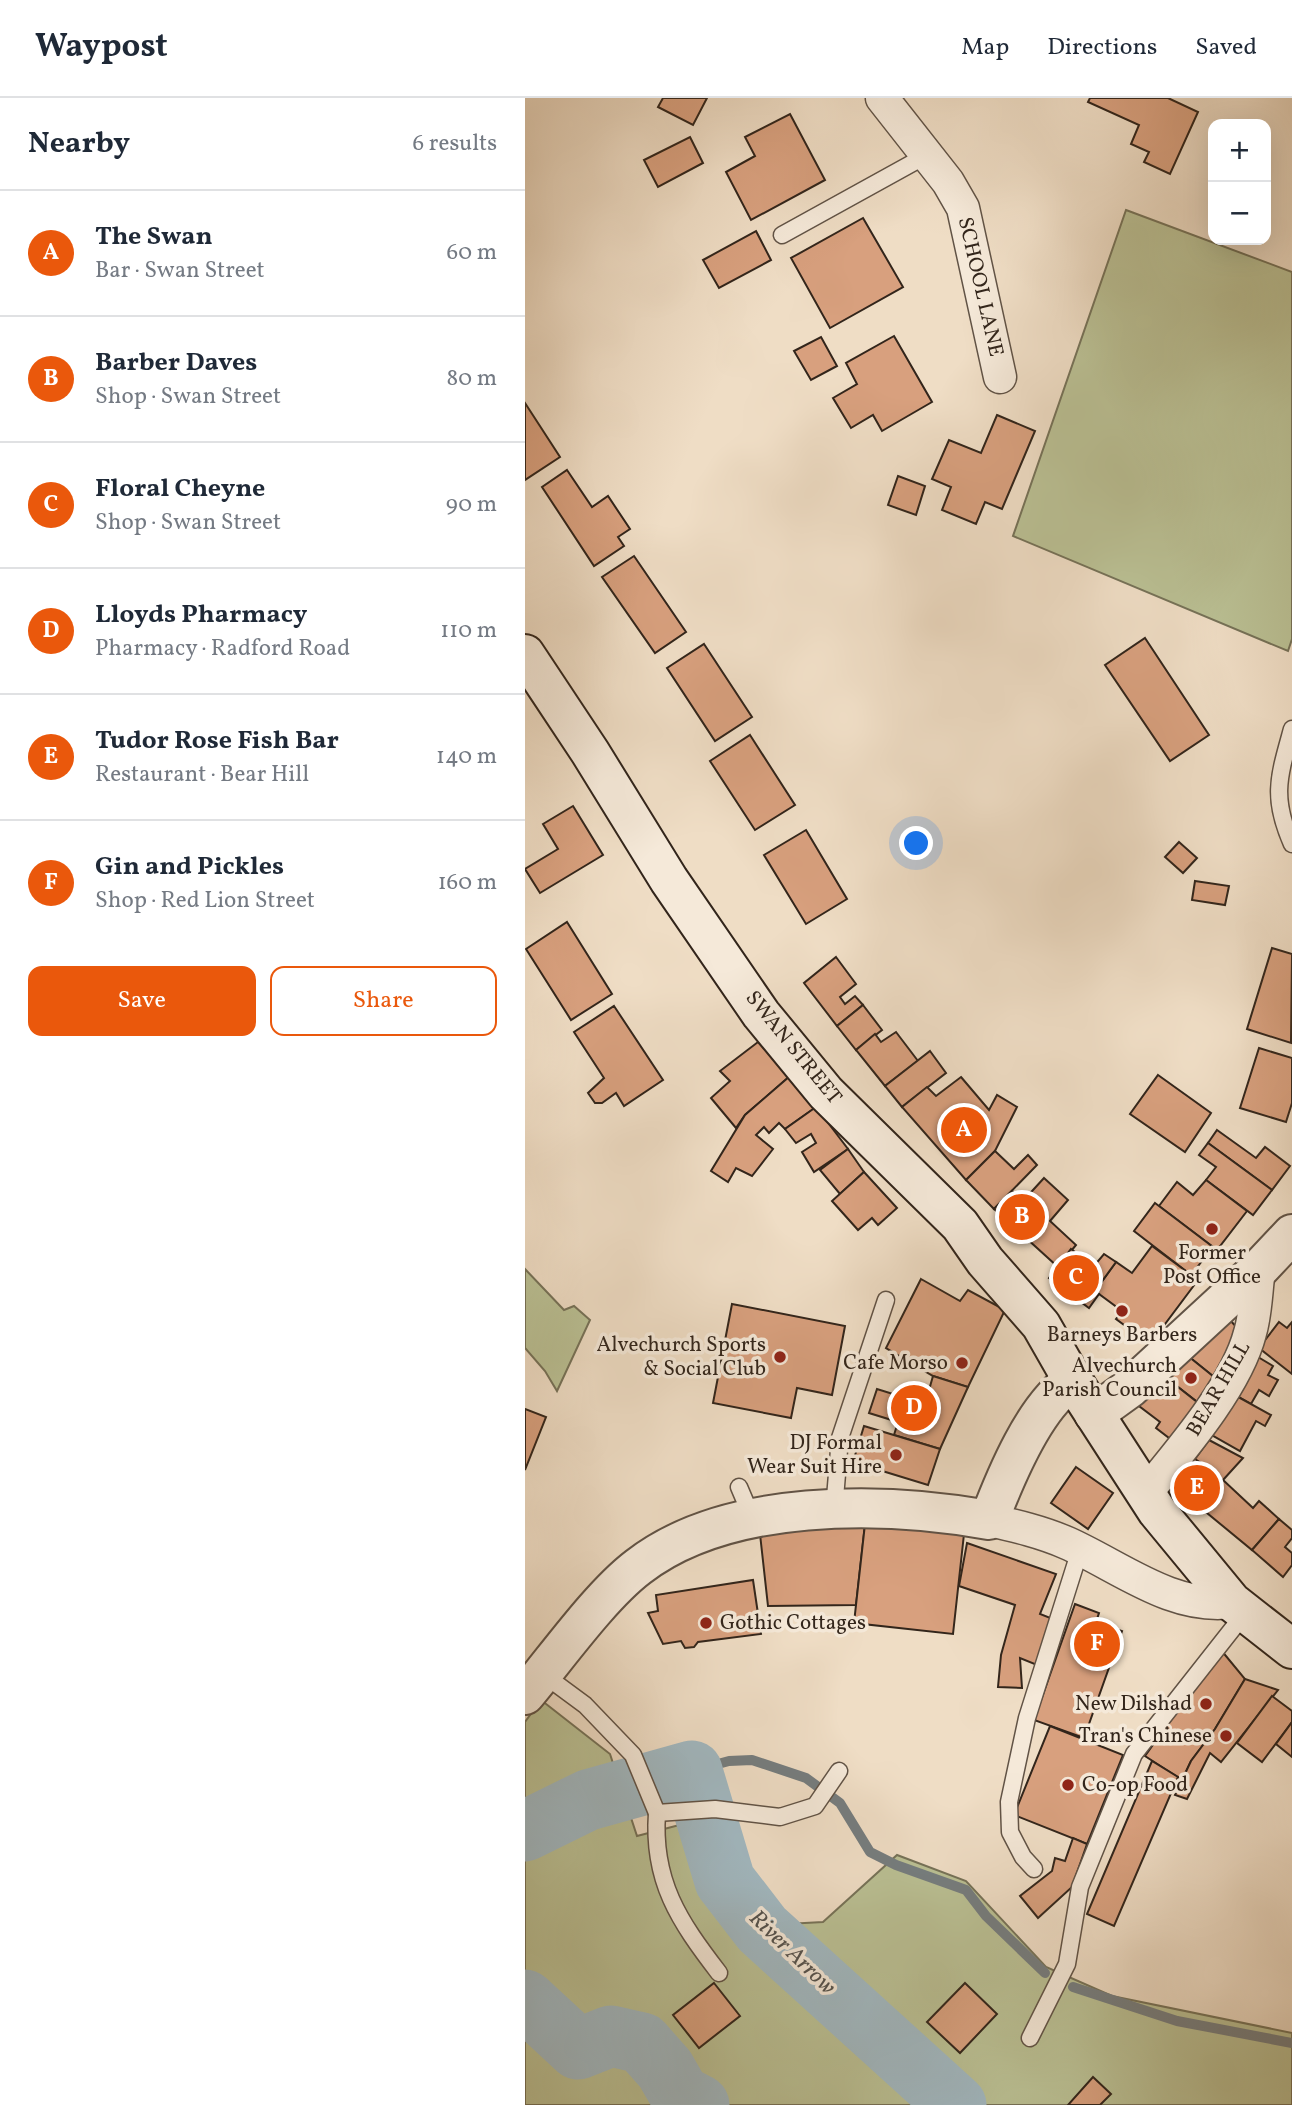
<!DOCTYPE html>
<meta charset="utf-8">
<style>
body{margin:0;font-family:Vollkorn,serif;background:#f6f6f7;color:#1f2937}
.controls{position:absolute;right:21px;top:21px;display:grid;overflow:hidden;border-radius:14px;box-shadow:0 7px 28px #0002}
.controls button{width:63px;height:63px;display:grid;place-items:center;padding:0;border:0;border-bottom:2px solid #e0e1e3;background:#fff;color:#1f2937;font:35px sans-serif}
.you{position:absolute;left:392px;top:746px;width:24px;height:24px;margin:-18px;border:5px solid #fff;border-radius:50%;background:#1a73e8;box-shadow:0 0 0 10px #1a73e833}
.badge{display:grid;place-items:center;width:46px;height:46px;border-radius:50%;background:#ea580c;color:#fff;font-size:23px;font-weight:700}
.pin{position:absolute;translate:-50% -50%;border:4px solid #fff;box-shadow:0 2px 7px #0006}
.list{margin:0;padding:0;list-style:none}
h2{display:flex;justify-content:space-between;align-items:center;height:91px;margin:0;padding:0 28px;font-size:30px}
h2 small{font-size:23px;font-weight:400;color:#747a83}
.list li{display:grid;grid-template-columns:46px 1fr auto;gap:21px;align-items:center;box-sizing:border-box;height:126px;padding:0 28px;border-top:2px solid #e0e1e3}
.list b{display:block;font-size:26px;white-space:nowrap}
.list p{margin:0;font-size:23px;white-space:nowrap;color:#747a83}
.list em{font-size:23px;font-style:normal;color:#747a83}
.actions{display:flex;gap:14px;padding:21px 28px}
.actions a{flex:1;padding:16px 0;border:2px solid #ea580c;border-radius:14px;text-align:center;font-size:24px;color:#ea580c}
.actions .main{background:#ea580c;color:#fff}
.map{position:relative;flex:none;width:767px;height:2007px;overflow:hidden}
header{display:flex;align-items:center;gap:42px;box-sizing:border-box;height:98px;padding:0 35px;background:#fff;border-bottom:2px solid #e0e1e3}
header strong{font-size:33px}
nav{display:flex;gap:38px;margin-inline-start:auto;font-size:24px}
main{display:flex}
aside{flex:1;background:#fff}
.map>svg:first-child{display:block}
.green{fill:#bac094;stroke:#767258;stroke-width:2}
.lines{fill:none;stroke-linecap:round;stroke-linejoin:round}
.stream{stroke:#757d7f;stroke-width:10}
.river{stroke:#a1b8c1;stroke-width:61}
.building{fill:#d8a07e;stroke:#32251b;stroke-width:2}
.service-casing{stroke:#615346;stroke-width:19}
.minor-casing{stroke:#615346;stroke-width:35}
.tertiary-casing{stroke:#615346;stroke-width:42}
.secondary-casing{stroke:#32251b;stroke-width:42}
.service{stroke:#f5e9d9;stroke-width:16}
.minor{stroke:#f5e9d9;stroke-width:32}
.tertiary{stroke:#f5e9d9;stroke-width:38}
.secondary{stroke:#f5e9d9;stroke-width:38}
.poi-dot{fill:#8f2418;stroke:#f5e9d9;stroke-width:2.5}
.labels{text-anchor:middle;dominant-baseline:central;stroke-width:7;stroke-linejoin:round;paint-order:stroke}
.street-label{font-size:21px;fill:#32251b;stroke:#f5e9d9}
.poi-label{font-size:21px;fill:#32251b;stroke:#f5e9d9;text-anchor:end}
.water-label{font-size:23px;font-style:italic;fill:#53514d;stroke:#f5e9d9}
</style>
<header>
<strong>Waypost</strong>
<nav><a>Map</a><a>Directions</a><a>Saved</a></nav>
</header>
<main>
<aside>
<h2>Nearby<small>6 results</small></h2>
<ul class="list">
<li><span class="badge">A</span><div><b>The Swan</b><p>Bar · Swan Street</p></div><em>60 m</em></li>
<li><span class="badge">B</span><div><b>Barber Daves</b><p>Shop · Swan Street</p></div><em>80 m</em></li>
<li><span class="badge">C</span><div><b>Floral Cheyne</b><p>Shop · Swan Street</p></div><em>90 m</em></li>
<li><span class="badge">D</span><div><b>Lloyds Pharmacy</b><p>Pharmacy · Radford Road</p></div><em>110 m</em></li>
<li><span class="badge">E</span><div><b>Tudor Rose Fish Bar</b><p>Restaurant · Bear Hill</p></div><em>140 m</em></li>
<li><span class="badge">F</span><div><b>Gin and Pickles</b><p>Shop · Red Lion Street</p></div><em>160 m</em></li>
</ul>
<div class="actions"><a class="main">Save</a><a>Share</a></div>
</aside>
<div class="map">
<svg width="767" height="2007" viewBox="0 0 767 2007">
<rect width="100%" height="100%" fill="#efddc5"/>
<filter id="stains"><feTurbulence type="fractalNoise" baseFrequency=".00286" numOctaves="4"/><feColorMatrix values="0 0 0 0 .2 0 0 0 0 .09 0 0 0 0 .02 0 0 0 .5 -.17"/></filter>
<radialGradient id="worn" r=".72"><stop offset=".6" stop-color="#630" stop-opacity="0"/><stop offset="1" stop-color="#630" stop-opacity=".3"/></radialGradient>
<!-- green -->
<g class="green">
<polygon points="601,112 767,174 767,541 763,553 488,438"/>
<polygon points="0,1171 39,1212 49,1208 65,1222 32,1293 20,1273 0,1250"/>
<polygon points="16,1602 85,1656 112,1738 162,1725 205,1731 243,1827 298,1824 372,1757 441,1783 521,1869 587,1898 767,1935 767,2007 0,2007 0,1624"/>
</g>
<g class="lines">
<!-- stream -->
<g class="stream">
<polyline points="167,1673 204,1663 227,1662 281,1680 315,1705 345,1754 371,1767 441,1792 461,1818 520,1875"/>
<polyline points="548,1889 652,1923 767,1945"/>
</g>
<!-- river -->
<g class="river">
<polyline points="0,1733 63,1702 167,1673 200,1783 237,1831 431,2007"/>
<polyline points="0,1902 53,1951 86,1938 117,1945 140,1971 155,1997 174,2007"/>
</g>
</g>
<!-- building -->
<g class="building">
<polygon points="138,0 182,0 168,27 133,9"/>
<polygon points="565,0 643,0 673,14 645,76 619,64 624,54 606,46 614,27 563,4"/>
<polygon points="265,16 300,82 226,122 201,74 230,58 220,39"/>
<polygon points="165,39 178,65 133,89 119,62"/>
<polygon points="338,120 378,189 305,230 266,160"/>
<polygon points="231,133 246,162 194,190 178,162"/>
<polygon points="369,238 407,304 357,333 348,317 326,330 308,300 332,286 321,265"/>
<polygon points="296,239 312,268 286,282 269,253"/>
<polygon points="0,305 35,359 0,382"/>
<polygon points="472,317 510,333 477,411 460,404 451,426 417,412 426,389 407,381 424,342 456,355"/>
<polygon points="42,372 67,409 83,398 105,431 93,439 99,448 69,468 17,389"/>
<polygon points="373,378 400,388 391,417 363,407"/>
<polygon points="109,458 161,534 130,555 77,479"/>
<polygon points="620,540 684,637 645,663 580,567"/>
<polygon points="179,546 227,619 190,643 142,570"/>
<polygon points="225,637 270,707 230,732 185,663"/>
<polygon points="48,708 78,757 15,795 0,771 33,751 18,726"/>
<polygon points="281,732 322,801 281,826 239,757"/>
<polygon points="654,744 672,760 658,775 640,759"/>
<polygon points="670,783 704,788 700,807 667,802"/>
<polygon points="42,824 87,896 46,922 1,851"/>
<polygon points="747,850 767,856 766,945 722,931"/>
<polygon points="311,859 331,886 315,899 320,906 330,898 338,907 312,928 279,885"/>
<polygon points="338,907 357,932 331,952 312,928"/>
<polygon points="89,908 138,982 99,1008 91,995 77,1005 70,1005 63,995 79,980 49,934"/>
<polygon points="371,934 393,963 360,988 331,952 350,936 356,944"/>
<polygon points="233,944 265,978 220,1017 211,1030 186,1000 205,983 195,973"/>
<polygon points="734,950 767,960 767,1005 761,1024 715,1010"/>
<polygon points="405,953 421,975 377,1009 360,988"/>
<polygon points="633,977 686,1015 660,1054 605,1016"/>
<polygon points="265,978 291,1009 260,1031 254,1025 244,1035 239,1029 231,1037 248,1051 227,1078 211,1070 203,1084 186,1073 220,1017"/>
<polygon points="436,979 464,1012 472,997 492,1009 470,1053 441,1082 377,1009 402,989 411,998"/>
<polygon points="291,1009 323,1051 289,1074 277,1054 291,1045 286,1036 271,1045 260,1031"/>
<polygon points="692,1032 731,1060 740,1049 765,1068 747,1092 683,1045"/>
<polygon points="683,1045 747,1092 728,1117 681,1082 691,1069 674,1057"/>
<polygon points="323,1051 339,1074 315,1096 295,1072"/>
<polygon points="470,1053 489,1071 503,1057 512,1067 469,1111 441,1082"/>
<polygon points="339,1074 372,1110 353,1127 347,1120 333,1132 307,1103"/>
<polygon points="519,1080 543,1102 525,1123 551,1147 533,1169 469,1111 487,1093 498,1103"/>
<polygon points="681,1082 722,1113 692,1152 634,1108 652,1084 668,1097"/>
<polygon points="630,1105 688,1149 666,1177 609,1133"/>
<polygon points="627,1148 673,1182 625,1246 591,1221 597,1213 570,1193 591,1164 607,1175"/>
<polygon points="546,1151 569,1168 579,1156 591,1164 570,1193 574,1196 564,1210 524,1180"/>
<polygon points="396,1181 435,1203 443,1192 480,1212 443,1289 408,1278 361,1250"/>
<polygon points="207,1206 320,1228 307,1297 272,1290 266,1320 188,1305"/>
<polygon points="702,1219 718,1236 694,1283 658,1254"/>
<polygon points="754,1224 762,1230 767,1224 767,1276 734,1250"/>
<polygon points="658,1254 694,1283 675,1306 639,1278"/>
<polygon points="728,1256 748,1268 743,1277 753,1282 744,1298 734,1292 726,1306 706,1295"/>
<polygon points="408,1278 443,1289 415,1351 369,1337 373,1324 344,1315 352,1291 400,1306"/>
<polygon points="639,1278 677,1308 648,1343 631,1330 635,1324 614,1308"/>
<polygon points="706,1295 746,1317 740,1328 731,1323 715,1353 685,1336"/>
<polygon points="0,1311 21,1319 0,1372"/>
<polygon points="339,1328 415,1351 403,1387 328,1364"/>
<polygon points="684,1342 718,1360 698,1382 728,1410 734,1403 754,1421 727,1452 654,1392 676,1365 670,1361"/>
<polygon points="551,1369 588,1395 563,1431 526,1405"/>
<polygon points="754,1421 767,1432 767,1440 760,1449 767,1455 767,1467 758,1479 727,1452"/>
<polygon points="340,1426 331,1507 243,1508 235,1436"/>
<polygon points="340,1426 439,1436 428,1536 329,1525"/>
<polygon points="442,1445 531,1476 515,1516 528,1521 512,1567 495,1560 497,1590 473,1589 476,1557 490,1507 434,1488"/>
<polygon points="228,1482 236,1536 173,1544 169,1549 160,1550 156,1543 138,1546 123,1515 133,1513 131,1497"/>
<polygon points="550,1506 574,1515 571,1524 597,1533 559,1640 509,1622"/>
<polygon points="696,1552 720,1581 690,1631 666,1663 657,1682 620,1658"/>
<polygon points="720,1581 753,1592 696,1664 685,1655 662,1701 650,1697 666,1663 690,1631"/>
<polygon points="747,1598 767,1613 767,1624 737,1664 712,1645"/>
<polygon points="767,1624 767,1659 751,1646"/>
<polygon points="525,1628 598,1657 562,1746 489,1717"/>
<polygon points="627,1663 653,1679 589,1828 562,1816"/>
<polygon points="548,1740 562,1746 547,1789 513,1820 495,1798 527,1773 530,1760 540,1763"/>
<polygon points="189,1885 215,1918 174,1950 148,1917"/>
<polygon points="440,1885 472,1916 435,1955 402,1924"/>
<polygon points="568,1979 586,1996 575,2007 543,2007"/>
</g>
<g class="lines">
<!-- service casing -->
<g class="service-casing">
<g id="service">
<polyline points="257,137 402,57"/>
<path d="M767 631C754 678 746 699 767 746"/>
<polyline points="214,1389 228,1422"/>
<polyline points="309,1412 315,1340 361,1202"/>
<polyline points="18,1576 60,1607 108,1657 132,1715 190,1711 255,1719 290,1708 314,1673"/>
<path d="M132 1715C127 1783 154 1823 194 1875"/>
<polyline points="509,1771 498,1759 485,1734 484,1704 502,1620 555,1452"/>
<polyline points="505,1940 542,1866 555,1789 609,1656 720,1515"/>
</g>
</g>
<!-- minor casing -->
<g class="minor-casing">
<g id="minor">
<polyline points="357,0 423,84 438,110 475,279"/>
<path d="M620 1396C655 1353 711 1289 725 1235 731 1215 731 1192 734 1171"/>
<path d="M464 1422C491 1428 517 1434 542 1445 594 1468 647 1512 707 1504"/>
</g>
</g>
<!-- tertiary casing -->
<g class="tertiary-casing">
<g id="tertiary">
<polyline points="569,1316 605,1290 734,1171 767,1136"/>
<path d="M0 1597C32 1559 75 1498 113 1469 202 1400 358 1403 464 1422 480 1380 510 1306 548 1283"/>
</g>
</g>
<!-- secondary casing -->
<g class="secondary-casing">
<polyline id="secondary" points="0,556 65,654 144,782 236,916 301,995 435,1127 460,1163 516,1227 548,1283 632,1413 707,1504 767,1551"/>
</g>
<!-- service -->
<use href="#service" class="service"/>
<!-- minor -->
<use href="#minor" class="minor"/>
<!-- tertiary -->
<use href="#tertiary" class="tertiary"/>
<!-- secondary -->
<use href="#secondary" class="secondary"/>
</g>
<!-- markers -->
<g class="poi-dot">
<circle cx="687" cy="1131" r="7"/>
<circle cx="597" cy="1213" r="7"/>
<circle cx="255" cy="1259" r="7"/>
<circle cx="437" cy="1265" r="7"/>
<circle cx="666" cy="1280" r="7"/>
<circle cx="371" cy="1357" r="7"/>
<circle cx="181" cy="1525" r="7"/>
<circle cx="681" cy="1606" r="7"/>
<circle cx="701" cy="1638" r="7"/>
<circle cx="543" cy="1687" r="7"/>
</g>
<g class="labels">
<!-- street labels -->
<g class="street-label">
<text transform="translate(455 189) rotate(77)">SCHOOL LANE</text>
<text transform="translate(268 950) rotate(51)">SWAN STREET</text>
<text transform="translate(694 1291) rotate(-60)">BEAR HILL</text>
</g>
<!-- poi labels -->
<g class="poi-label">
<text x="687" y="1155" text-anchor="middle">Former<tspan x="687" dy="24">Post Office</tspan></text>
<text x="597" y="1237" text-anchor="middle">Barneys Barbers</text>
<text x="241" y="1247">Alvechurch Sports<tspan x="241" dy="24">&amp; Social Club</tspan></text>
<text x="423" y="1265">Cafe Morso</text>
<text x="652" y="1268">Alvechurch<tspan x="652" dy="24">Parish Council</tspan></text>
<text x="357" y="1345">DJ Formal<tspan x="357" dy="24">Wear Suit Hire</tspan></text>
<text x="195" y="1525" text-anchor="start">Gothic Cottages</text>
<text x="667" y="1606">New Dilshad</text>
<text x="687" y="1638">Tran's Chinese</text>
<text x="557" y="1687" text-anchor="start">Co-op Food</text>
</g>
<!-- water labels -->
<g class="water-label">
<text transform="translate(267 1855) rotate(44)">River Arrow</text>
</g>
</g>
<rect width="100%" height="100%" filter="url(#stains)"/>
<rect width="100%" height="100%" fill="url(#worn)"/>
</svg>
<div class="controls">
<button>+</button>
<button>−</button>
</div>
<div class="you"></div>
<div class="pin badge" style="left:439px;top:1032px">A</div>
<div class="pin badge" style="left:497px;top:1119px">B</div>
<div class="pin badge" style="left:551px;top:1180px">C</div>
<div class="pin badge" style="left:389px;top:1310px">D</div>
<div class="pin badge" style="left:672px;top:1390px">E</div>
<div class="pin badge" style="left:572px;top:1546px">F</div>
</div>
</main>
